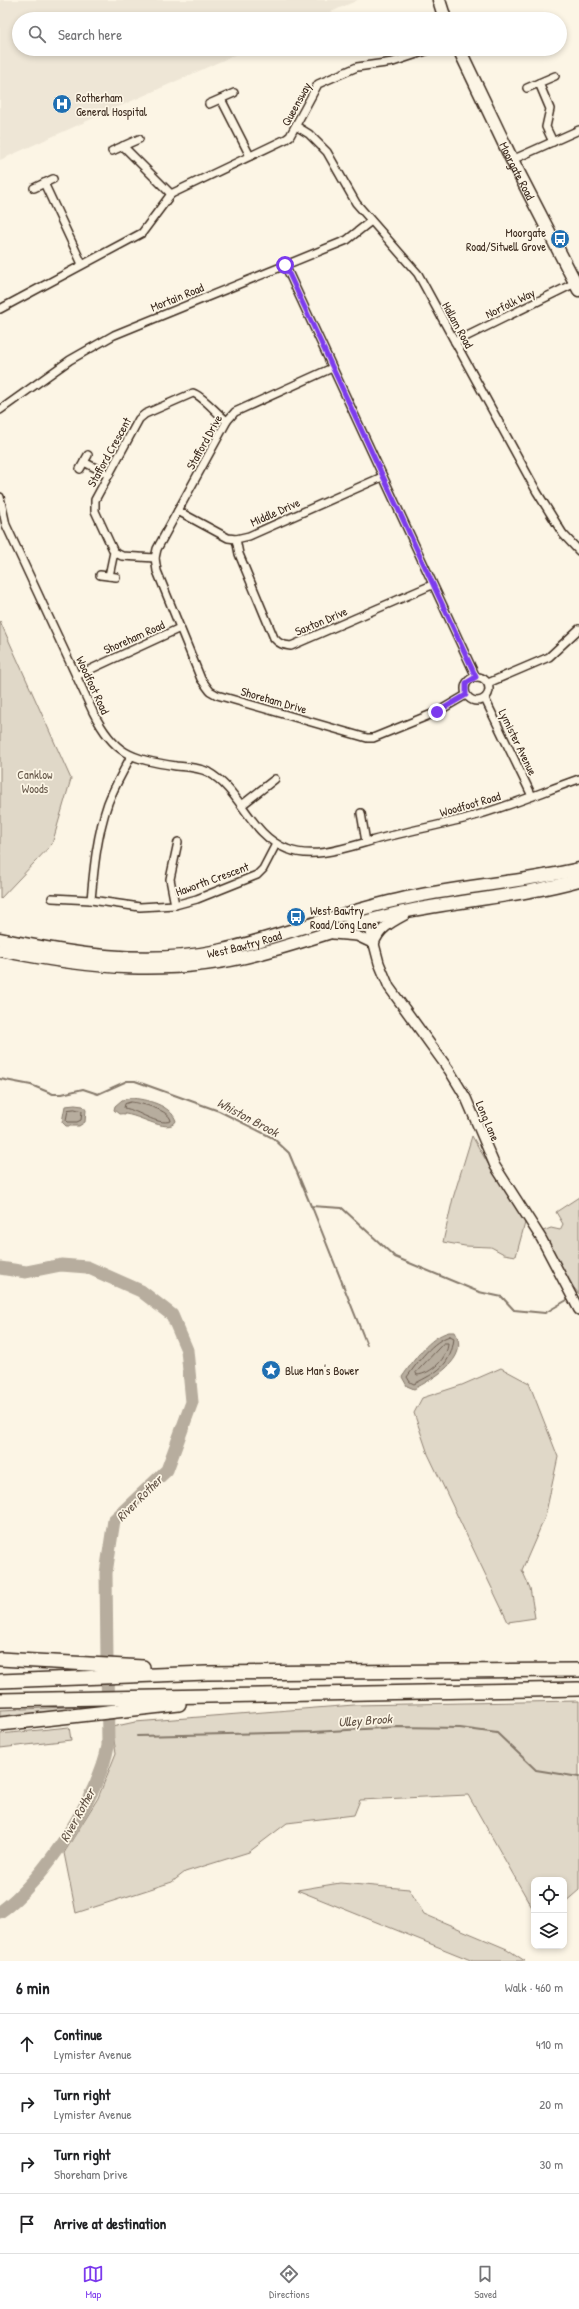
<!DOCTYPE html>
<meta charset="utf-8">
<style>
body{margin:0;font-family:"Patrick Hand",sans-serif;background:#f6f6f6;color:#202124}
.controls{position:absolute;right:12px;bottom:12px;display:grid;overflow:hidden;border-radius:8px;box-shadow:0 2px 6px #0003}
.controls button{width:36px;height:36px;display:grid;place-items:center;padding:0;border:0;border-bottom:1px solid #e0e0e0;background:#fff;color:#202124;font:20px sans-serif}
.stop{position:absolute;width:12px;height:12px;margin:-9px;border:3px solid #7c3aed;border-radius:50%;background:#fff}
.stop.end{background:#7c3aed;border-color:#fff;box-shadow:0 1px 4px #0008}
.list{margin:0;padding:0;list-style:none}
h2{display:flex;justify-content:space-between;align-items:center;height:52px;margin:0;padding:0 16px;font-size:17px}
h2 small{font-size:13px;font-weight:400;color:#757577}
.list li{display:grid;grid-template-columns:26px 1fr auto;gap:12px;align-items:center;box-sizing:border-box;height:60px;padding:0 16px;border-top:1px solid #e0e0e0}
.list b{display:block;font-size:15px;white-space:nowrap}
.list p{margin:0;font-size:13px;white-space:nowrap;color:#757577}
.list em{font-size:13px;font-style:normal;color:#757577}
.icon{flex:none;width:22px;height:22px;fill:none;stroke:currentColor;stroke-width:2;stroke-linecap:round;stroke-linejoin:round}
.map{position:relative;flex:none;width:579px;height:1961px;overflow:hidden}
.search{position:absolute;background:#fff;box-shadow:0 2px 6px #0003;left:12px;right:12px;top:12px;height:44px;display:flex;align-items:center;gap:10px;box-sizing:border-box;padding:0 14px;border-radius:22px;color:#757577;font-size:15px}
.sheet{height:292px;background:#fff}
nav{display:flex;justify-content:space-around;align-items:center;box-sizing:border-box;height:56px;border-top:1px solid #e0e0e0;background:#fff;font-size:11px;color:#757577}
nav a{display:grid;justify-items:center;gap:2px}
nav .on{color:#7c3aed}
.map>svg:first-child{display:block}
.built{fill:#eee6d6}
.green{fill:#e0d8c8;stroke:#8e8173}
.water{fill:#b7ad9e;stroke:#85796b}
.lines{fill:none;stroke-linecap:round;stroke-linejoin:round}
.shore{stroke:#6d5e51;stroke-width:1}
.stream{stroke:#85796b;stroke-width:2}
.river{stroke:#b7ad9e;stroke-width:13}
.minor-casing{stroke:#3b2a1e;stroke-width:10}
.tertiary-casing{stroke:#3b2a1e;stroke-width:12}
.primary-casing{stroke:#3b2a1e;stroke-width:15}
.motorway-casing{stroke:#3b2a1e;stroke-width:16}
.minor{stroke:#fcf5e5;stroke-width:7}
.tertiary{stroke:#fcf5e5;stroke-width:9}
.primary{stroke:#fcf5e5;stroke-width:12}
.motorway{stroke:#fcf5e5;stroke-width:13}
.route{stroke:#7c3aed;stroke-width:5}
.labels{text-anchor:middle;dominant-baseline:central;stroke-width:3.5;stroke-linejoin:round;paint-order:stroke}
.poi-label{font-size:12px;fill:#3b2a1e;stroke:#fcf5e5;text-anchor:start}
.street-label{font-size:12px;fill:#3b2a1e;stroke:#fcf5e5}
.park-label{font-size:12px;fill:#645648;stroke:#fcf5e5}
.water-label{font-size:13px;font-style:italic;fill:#605144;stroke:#fcf5e5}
</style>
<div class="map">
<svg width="579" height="1961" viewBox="0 0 579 1961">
<rect width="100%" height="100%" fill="#fcf5e5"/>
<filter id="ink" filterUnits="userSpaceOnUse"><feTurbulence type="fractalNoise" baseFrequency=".025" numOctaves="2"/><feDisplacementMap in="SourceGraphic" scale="8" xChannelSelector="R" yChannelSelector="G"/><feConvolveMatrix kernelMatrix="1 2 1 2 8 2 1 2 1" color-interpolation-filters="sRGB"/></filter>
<g filter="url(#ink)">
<!-- built -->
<polygon class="built" points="0,0 358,0 315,19 19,19 19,49 248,49 0,160"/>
<!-- green -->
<g class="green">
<polygon points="0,621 71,779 52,844 0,899"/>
<polygon points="472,1136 494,1174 523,1214 525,1223 516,1256 504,1254 491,1247 465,1246 443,1242 453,1198"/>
<polygon points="579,1197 579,1294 570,1283 543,1231 551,1228 560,1230 563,1224 556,1212"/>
<polygon points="501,1368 529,1383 558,1457 545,1517 522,1570 530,1588 535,1618 508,1622 428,1454 414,1413 422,1398 462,1385"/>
<polygon points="579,1701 579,1890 564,1903 564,1880 534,1880 534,1911 468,1795 360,1800 354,1815 287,1823 249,1852 185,1872 172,1882 76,1913 64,1853 98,1798 116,1753 112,1727 135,1722 354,1705"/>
<polygon points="92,1706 92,1710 0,1719 0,1710"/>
<polygon points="69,1727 71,1740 0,1748 0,1734"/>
<polygon points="340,1883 409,1889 424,1914 507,1949 525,1961 473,1961 297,1890"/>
</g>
<!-- water -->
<g class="water">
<path d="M130 1098C146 1099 171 1105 176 1121 168 1136 135 1111 119 1114L114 1110 115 1106 122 1100Z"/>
<polygon points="75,1105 83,1106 86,1110 85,1122 79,1126 66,1126 62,1122 65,1106"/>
<path d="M449 1332H455C471 1359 432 1379 414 1389L407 1386 402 1377C414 1360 429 1337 449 1332Z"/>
</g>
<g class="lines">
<!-- shore -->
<g class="shore">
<path d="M131 1102C141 1103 170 1110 171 1121 157 1126 138 1110 124 1108L125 1104Z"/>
<polygon points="75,1109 82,1111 81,1120 77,1122 68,1122 66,1120 68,1110"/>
<path d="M450 1336 454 1338C451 1366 437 1372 414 1384L410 1382 407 1377C418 1362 432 1341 450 1336Z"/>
<path d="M444 1343H448C448 1358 431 1374 417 1375L416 1373Z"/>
</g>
<!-- stream -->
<g class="stream">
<polyline points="0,1079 31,1085 53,1094 62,1094 83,1089 98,1094 127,1081 135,1081 219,1111 273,1138 289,1153 311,1206 342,1208 395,1257 479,1292 502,1297 514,1310 545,1313 567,1300"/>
<polyline points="312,1207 367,1345"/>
<polyline points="137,1736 314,1732 398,1727 460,1728 497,1733 536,1770 579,1777"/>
</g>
<!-- river -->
<path class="river" d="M0 1268 26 1272 61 1265 87 1267 141 1291 172 1315 187 1350 192 1402 167 1470 114 1520 106 1573 108 1746C99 1796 42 1883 0 1912"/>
<!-- minor casing -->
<g class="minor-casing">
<g id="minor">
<polyline points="539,83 550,109 546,127 553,142"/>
<polyline points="527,88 555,76"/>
<polyline points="221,99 250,156"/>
<polyline points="209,104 234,93"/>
<polyline points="296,126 309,134 327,152 356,203 418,274 537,492 563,534 579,551"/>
<polyline points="123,146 171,194"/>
<polyline points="112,151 139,139"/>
<polyline points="512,160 579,130"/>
<polyline points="44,183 82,264"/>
<polyline points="34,188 53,179"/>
<polyline points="285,265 476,677"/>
<polyline points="0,309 142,233 171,194 286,139 290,136 318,84 357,67 393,62 432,49"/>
<polyline points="455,342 575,283"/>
<polyline points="332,368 235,412 227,421 157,549 155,558 157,571 201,679 210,691 217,695 367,738 373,738 437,712 466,695"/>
<polyline points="0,410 70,360 114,335 347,240 371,221"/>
<polyline points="84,462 109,475"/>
<polyline points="80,469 88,455"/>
<path d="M0 497 6 525 93 712C114 754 130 759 176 766 186 767 198 767 208 772 242 791 250 835 287 849 316 861 353 845 382 838 410 831 439 825 467 818 505 808 542 792 579 779"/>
<polyline points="178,511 228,538 236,539 249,536 382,477"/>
<path d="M236 539 239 554 274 638C279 644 283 645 291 646L432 585"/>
<path d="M155 558 122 556 114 552 95 511V500L139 419 145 414 193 393C203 396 216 413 227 421"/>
<polyline points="100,575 116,577"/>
<polyline points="109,576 114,552"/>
<polyline points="76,676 180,628"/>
<circle cx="477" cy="689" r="12"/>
<polyline points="488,683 549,657 579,629"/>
<polyline points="485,699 532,796"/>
<path d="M131 756C123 772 114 787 108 803 97 835 94 867 91 900L140 907 175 905 197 899 257 875 263 869 276 844"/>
<polyline points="242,805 275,779"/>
<polyline points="361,813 366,842"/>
<polyline points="52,898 91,900"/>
<polyline points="175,905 170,879 178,842"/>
</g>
</g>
<!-- tertiary casing -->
<g class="tertiary-casing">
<g id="tertiary">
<polyline points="342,916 368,921 379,963 389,987 449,1070 466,1098 495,1166 541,1238 579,1310"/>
<polyline points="333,934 357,936 374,944"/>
<path d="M374 944C378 929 392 922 405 915"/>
</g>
</g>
<!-- primary casing -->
<g class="primary-casing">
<g id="primary">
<polyline points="439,0 445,19"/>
<path id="s1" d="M459 49 512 160 579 290"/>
<path id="s2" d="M0 939C72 954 145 966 218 951 279 938 337 913 398 900 458 886 519 883 579 869"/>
<path d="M0 950C89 968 171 977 261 953 309 941 355 922 403 912 461 900 522 896 579 880"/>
</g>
</g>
<!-- motorway casing -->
<g class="motorway-casing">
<g id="motorway">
<polyline points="0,1659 143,1667"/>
<polyline points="0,1681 207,1673 579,1670"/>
<polyline points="0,1700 579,1689"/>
<polyline points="0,1724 179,1704"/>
</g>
</g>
<!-- minor -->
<use href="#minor" class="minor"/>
<!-- tertiary -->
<use href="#tertiary" class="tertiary"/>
<!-- primary -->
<use href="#primary" class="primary"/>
<!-- motorway -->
<use href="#motorway" class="motorway"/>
</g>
</g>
<g class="lines" filter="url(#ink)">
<!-- route -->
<polyline class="route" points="285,265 476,677 466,683 466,695 437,712"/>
</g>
<!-- icons -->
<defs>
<g id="hospital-disc" transform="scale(1)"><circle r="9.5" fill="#1f6fb2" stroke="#fcf5e5"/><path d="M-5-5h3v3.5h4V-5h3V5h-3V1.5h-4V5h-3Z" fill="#fff"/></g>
<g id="bus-disc" transform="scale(1)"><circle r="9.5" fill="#1f6fb2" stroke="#fcf5e5"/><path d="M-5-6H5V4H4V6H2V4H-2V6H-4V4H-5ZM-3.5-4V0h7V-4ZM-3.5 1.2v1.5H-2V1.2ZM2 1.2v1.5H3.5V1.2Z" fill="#fff"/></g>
<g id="sight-disc" transform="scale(1)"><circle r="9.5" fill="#1f6fb2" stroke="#fcf5e5"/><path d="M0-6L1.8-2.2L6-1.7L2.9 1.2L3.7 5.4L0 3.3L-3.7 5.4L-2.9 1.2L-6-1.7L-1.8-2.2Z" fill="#fff"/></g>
</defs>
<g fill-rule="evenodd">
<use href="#hospital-disc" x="62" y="104"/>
<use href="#bus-disc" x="560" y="239"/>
<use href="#bus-disc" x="296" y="917"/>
<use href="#sight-disc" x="271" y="1370"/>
</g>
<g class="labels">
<!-- poi labels -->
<g class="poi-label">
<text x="76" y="97">Rotherham<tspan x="76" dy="14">General Hospital</tspan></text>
<text x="546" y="232" text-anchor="end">Moorgate<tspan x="546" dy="14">Road/Sitwell Grove</tspan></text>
<text x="310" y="910">West Bawtry<tspan x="310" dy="14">Road/Long Lane</tspan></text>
<text x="285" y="1370">Blue Man's Bower</text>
</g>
<!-- street labels -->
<g class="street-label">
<text transform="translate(296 104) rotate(-61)">Queensway</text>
<text stroke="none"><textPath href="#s1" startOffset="135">Moorgate Road</textPath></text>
<text transform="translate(177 297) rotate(-22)">Mortain Road</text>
<text transform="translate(510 303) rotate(-26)">Norfolk Way</text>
<text transform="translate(458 325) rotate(61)">Hallam Road</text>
<text transform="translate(204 442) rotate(-61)">Stafford Drive</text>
<text transform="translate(109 452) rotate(-61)">Stafford Crescent</text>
<text transform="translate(275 512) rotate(-24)">Middle Drive</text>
<text transform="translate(321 621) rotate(-23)">Saxton Drive</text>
<text transform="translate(134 637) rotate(-24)">Shoreham Road</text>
<text transform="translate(93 685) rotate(65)">Woodfoot Road</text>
<text transform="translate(274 700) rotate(16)">Shoreham Drive</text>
<text transform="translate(518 742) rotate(64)">Lymister Avenue</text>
<text transform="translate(470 804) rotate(-16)">Woodfoot Road</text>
<text transform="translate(212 879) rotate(-20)">Haworth Crescent</text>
<text stroke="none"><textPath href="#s2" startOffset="247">West Bawtry Road</textPath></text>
<text transform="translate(488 1121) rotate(67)">Long Lane</text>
</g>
<!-- park labels -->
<g class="park-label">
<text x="35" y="774">Canklow<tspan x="35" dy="14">Woods</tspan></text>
</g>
<!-- water labels -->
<g class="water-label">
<text transform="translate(248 1117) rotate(28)">Whiston Brook</text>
<text transform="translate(139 1498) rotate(-45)">River Rother</text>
<text transform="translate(365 1720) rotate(-4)">Ulley Brook</text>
<text transform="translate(77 1815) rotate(-61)">River Rother</text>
</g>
</g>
</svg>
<div class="controls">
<button><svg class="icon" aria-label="locate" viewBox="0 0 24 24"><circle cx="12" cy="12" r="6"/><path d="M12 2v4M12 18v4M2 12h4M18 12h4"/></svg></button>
<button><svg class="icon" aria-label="layers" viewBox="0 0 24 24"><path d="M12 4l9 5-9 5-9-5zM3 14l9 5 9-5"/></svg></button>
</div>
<div class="stop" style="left:285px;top:265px"></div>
<div class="stop end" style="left:437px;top:712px"></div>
<div class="search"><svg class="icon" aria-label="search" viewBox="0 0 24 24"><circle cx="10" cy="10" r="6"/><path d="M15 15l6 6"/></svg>Search here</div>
</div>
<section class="sheet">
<h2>6 min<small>Walk · 460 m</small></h2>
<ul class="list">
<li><svg class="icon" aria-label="ahead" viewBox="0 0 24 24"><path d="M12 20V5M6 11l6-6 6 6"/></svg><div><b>Continue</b><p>Lymister Avenue</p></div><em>410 m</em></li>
<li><svg class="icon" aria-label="right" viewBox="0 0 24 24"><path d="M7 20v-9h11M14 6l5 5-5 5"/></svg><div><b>Turn right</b><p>Lymister Avenue</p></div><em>20 m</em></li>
<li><svg class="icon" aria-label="right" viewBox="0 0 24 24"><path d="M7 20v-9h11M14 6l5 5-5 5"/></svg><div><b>Turn right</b><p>Shoreham Drive</p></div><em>30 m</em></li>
<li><svg class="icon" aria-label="arrive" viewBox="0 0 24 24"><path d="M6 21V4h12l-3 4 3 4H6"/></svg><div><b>Arrive at destination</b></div></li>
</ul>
</section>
<nav>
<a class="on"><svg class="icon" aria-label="map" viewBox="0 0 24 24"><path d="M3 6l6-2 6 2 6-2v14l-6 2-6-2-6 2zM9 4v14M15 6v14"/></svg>Map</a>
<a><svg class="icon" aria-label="directions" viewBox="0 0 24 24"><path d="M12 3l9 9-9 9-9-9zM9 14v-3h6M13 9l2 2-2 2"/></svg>Directions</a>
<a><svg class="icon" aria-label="saved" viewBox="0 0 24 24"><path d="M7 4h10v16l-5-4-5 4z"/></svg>Saved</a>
</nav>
